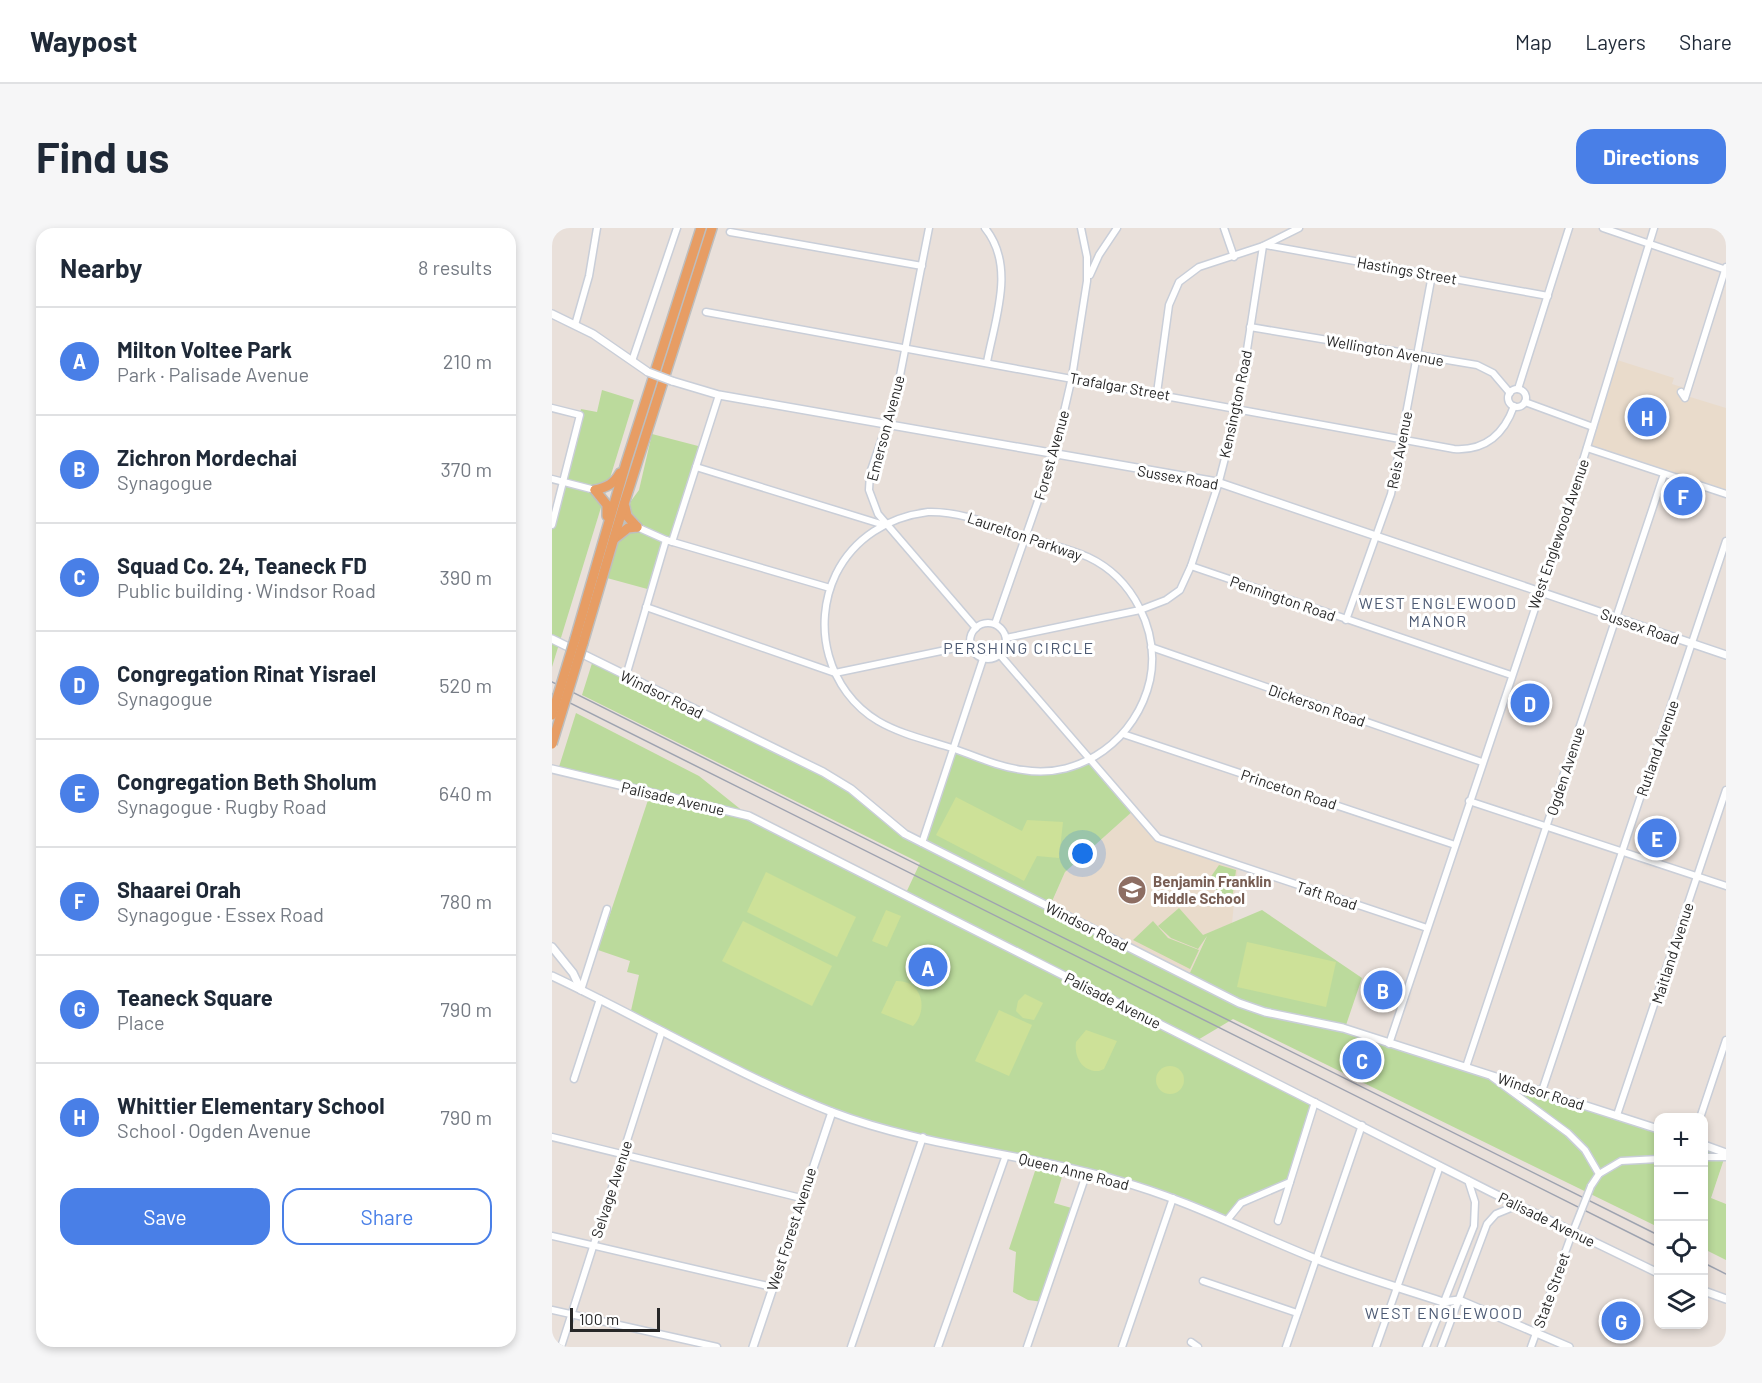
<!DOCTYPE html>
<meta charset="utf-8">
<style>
body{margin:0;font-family:Barlow,sans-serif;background:#f6f6f7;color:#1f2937}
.controls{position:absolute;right:18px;bottom:18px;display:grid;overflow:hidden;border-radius:12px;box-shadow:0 3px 9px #0003}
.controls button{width:54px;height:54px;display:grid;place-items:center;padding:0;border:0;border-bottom:2px solid #e0e1e3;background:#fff;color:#1f2937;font:30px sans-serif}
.scale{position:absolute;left:18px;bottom:15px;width:90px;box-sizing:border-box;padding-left:6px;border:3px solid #272727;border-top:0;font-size:16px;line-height:21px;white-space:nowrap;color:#272727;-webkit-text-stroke:4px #fff;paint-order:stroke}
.you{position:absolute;left:531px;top:626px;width:21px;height:21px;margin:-15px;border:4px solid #fff;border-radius:50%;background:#1a73e8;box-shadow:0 0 0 9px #1a73e833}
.badge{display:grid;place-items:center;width:39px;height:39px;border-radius:50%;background:#497fe7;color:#fff;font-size:20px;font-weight:700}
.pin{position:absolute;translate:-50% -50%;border:3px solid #fff;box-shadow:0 2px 6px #0006}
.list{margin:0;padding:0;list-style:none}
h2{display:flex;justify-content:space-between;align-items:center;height:78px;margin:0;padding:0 24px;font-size:26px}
h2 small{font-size:20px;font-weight:400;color:#747a83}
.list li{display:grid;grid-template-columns:39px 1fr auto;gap:18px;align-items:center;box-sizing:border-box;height:108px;padding:0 24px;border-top:2px solid #e0e1e3}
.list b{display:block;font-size:22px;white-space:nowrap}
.list p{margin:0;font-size:20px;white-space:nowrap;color:#747a83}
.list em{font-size:20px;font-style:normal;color:#747a83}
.actions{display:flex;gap:12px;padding:18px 24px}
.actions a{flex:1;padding:14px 0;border:2px solid #497fe7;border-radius:18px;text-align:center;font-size:21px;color:#497fe7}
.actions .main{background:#497fe7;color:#fff}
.icon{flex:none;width:33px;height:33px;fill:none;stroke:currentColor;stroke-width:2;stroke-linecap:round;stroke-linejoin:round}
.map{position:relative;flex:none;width:1174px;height:1119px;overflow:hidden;border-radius:18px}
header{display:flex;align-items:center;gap:36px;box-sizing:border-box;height:84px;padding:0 30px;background:#fff;border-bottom:2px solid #e0e1e3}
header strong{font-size:28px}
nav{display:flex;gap:33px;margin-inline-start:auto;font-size:21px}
.intro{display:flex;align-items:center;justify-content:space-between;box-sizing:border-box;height:144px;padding:0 36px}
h1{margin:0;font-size:42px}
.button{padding:15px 27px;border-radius:18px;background:#497fe7;color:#fff;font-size:21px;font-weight:700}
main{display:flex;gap:36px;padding:0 36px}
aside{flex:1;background:#fff;border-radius:18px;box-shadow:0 3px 9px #0003}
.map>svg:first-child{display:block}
.education{fill:#e9dbcb}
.green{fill:#bbda9c}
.pitch{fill:#cde198}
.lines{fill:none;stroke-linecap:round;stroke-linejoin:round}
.minor-casing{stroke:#c9ced8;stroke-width:9}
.tertiary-casing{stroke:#c9ced8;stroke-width:10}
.trunk-casing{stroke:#bebebe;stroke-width:12}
.minor{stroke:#fff;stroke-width:6}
.tertiary{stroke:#fff;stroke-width:7}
.trunk{stroke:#e79d64;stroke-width:9}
.rail{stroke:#9ea3b0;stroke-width:1.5}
.minor-bridge-casing{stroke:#c9ced8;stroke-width:9;stroke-linecap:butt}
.tertiary-bridge-casing{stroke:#c9ced8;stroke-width:10;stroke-linecap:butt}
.trunk-bridge-casing{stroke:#bebebe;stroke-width:12;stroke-linecap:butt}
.minor-bridge{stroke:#fff;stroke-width:6}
.tertiary-bridge{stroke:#fff;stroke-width:7}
.trunk-bridge{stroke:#e79d64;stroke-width:9}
.labels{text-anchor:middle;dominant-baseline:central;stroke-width:6;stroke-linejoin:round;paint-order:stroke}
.street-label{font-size:15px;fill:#272727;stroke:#fff}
.education-label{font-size:15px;font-weight:bold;fill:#785e54;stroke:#fff;text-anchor:start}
.neighbourhood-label{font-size:16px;letter-spacing:1.5px;fill:#4d5a73;stroke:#fff}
</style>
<header>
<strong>Waypost</strong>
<nav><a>Map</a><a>Layers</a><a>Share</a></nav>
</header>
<div class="intro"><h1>Find us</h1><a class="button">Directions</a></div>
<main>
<aside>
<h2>Nearby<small>8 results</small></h2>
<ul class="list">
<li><span class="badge">A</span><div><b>Milton Voltee Park</b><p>Park · Palisade Avenue</p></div><em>210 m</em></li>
<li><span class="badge">B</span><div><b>Zichron Mordechai</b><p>Synagogue</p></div><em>370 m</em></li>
<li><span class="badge">C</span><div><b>Squad Co. 24, Teaneck FD</b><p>Public building · Windsor Road</p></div><em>390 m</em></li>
<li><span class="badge">D</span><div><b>Congregation Rinat Yisrael</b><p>Synagogue</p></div><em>520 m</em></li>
<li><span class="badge">E</span><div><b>Congregation Beth Sholum</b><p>Synagogue · Rugby Road</p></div><em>640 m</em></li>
<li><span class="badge">F</span><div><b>Shaarei Orah</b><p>Synagogue · Essex Road</p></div><em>780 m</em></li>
<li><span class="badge">G</span><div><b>Teaneck Square</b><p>Place</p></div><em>790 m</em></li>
<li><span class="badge">H</span><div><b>Whittier Elementary School</b><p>School · Ogden Avenue</p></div><em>790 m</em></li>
</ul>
<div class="actions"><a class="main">Save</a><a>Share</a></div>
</aside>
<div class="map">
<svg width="1174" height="1119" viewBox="0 0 1174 1119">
<rect width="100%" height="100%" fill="#e9e0da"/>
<!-- education -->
<g class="education">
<polygon points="1062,131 1122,150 1120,156 1136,161 1135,168 1174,180 1174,266 1035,220"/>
<polygon points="582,582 606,610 686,637 680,695 656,705 636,749 498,679 513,644"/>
</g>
<!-- green -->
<g class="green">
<polygon points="50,162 82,172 0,439 0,297 29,181 45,184"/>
<polygon points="100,206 150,219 120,313 114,312 99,362 55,350 79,273 87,262"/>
<polygon points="41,432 271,544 370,615 399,520 459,540 496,543 538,532 582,582 513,644 498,678 636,749 655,708 646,721 619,710 606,698 627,680 651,707 710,682 810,750 793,800 1106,901 1106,999 681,791 644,813 763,874 738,954 695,972 676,991 621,970 513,939 502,975 523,981 491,1074 476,1072 461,1064 464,1024 457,1021 486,934 334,902 280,884 78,787 87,747 75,744 78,733 46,722 98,566 6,542 24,485 147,548 197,588 353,667 368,635 30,467"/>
<polygon points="667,637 684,642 681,665 671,674 658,650"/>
<polygon points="601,693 616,710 647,722 638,741 581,712"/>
<polygon points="1152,917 1174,925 1159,970 1174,976 1174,1032 1152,1021"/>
</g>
<!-- pitch -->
<g class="pitch">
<polygon points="404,569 470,603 475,592 511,594 507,630 485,628 472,653 384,607"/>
<polygon points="214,644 304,689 285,729 195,684"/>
<polygon points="334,682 349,688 335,719 320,713"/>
<polygon points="191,693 280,738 260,778 170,733"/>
<polygon points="695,714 784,734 774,779 685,759"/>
<path d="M344 753C370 752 377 782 361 798L329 785Z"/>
<polygon points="473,766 491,775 482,792 471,790 464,783 466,773"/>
<polygon points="447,782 480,797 457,848 423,833"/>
<path d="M534 802 565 813 552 841 547 843C530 844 522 829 524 814Z"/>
<circle cx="618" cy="852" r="14"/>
</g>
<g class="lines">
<!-- minor casing -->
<g class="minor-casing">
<g id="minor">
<polyline points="377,0 343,173 318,245 317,262 326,286 424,400"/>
<path d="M433 0C464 38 443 91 435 134"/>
<polyline points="672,0 682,29"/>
<polyline points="1051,0 1174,42"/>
<polyline points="178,4 370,38"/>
<polyline points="714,17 996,68"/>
<polyline points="538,47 547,27 565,0"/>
<path d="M154 84 902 221C933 223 952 206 962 178"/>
<polyline points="23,97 37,48 45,0"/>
<polyline points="698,99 925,137 941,145 958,165"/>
<polyline points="80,133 125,0"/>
<polyline points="966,161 1017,0"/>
<circle cx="965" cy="170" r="9"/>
<polyline points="1129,164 1133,170 1174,39"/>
<polyline points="605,165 617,77 627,54 647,39 711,18 747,0"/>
<polyline points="973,174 1041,199"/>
<polyline points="0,180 28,187 0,297"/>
<polyline points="1035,220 1174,266"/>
<polyline points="144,239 332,297"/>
<polyline points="0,251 43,262"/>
<path d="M376 284C411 283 441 298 474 309 494 316 516 320 536 329 581 350 608 403 598 452 585 510 530 552 471 542 446 539 423 528 400 520 375 512 348 506 326 493 276 463 259 398 284 346 302 310 336 289 376 284Z"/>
<polyline points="85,299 114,312 278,360"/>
<polyline points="120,314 167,167"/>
<polyline points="639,338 959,447"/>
<polyline points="94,379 283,445 418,417"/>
<polyline points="794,392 839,266 880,47"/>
<circle cx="436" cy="413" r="18"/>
<polyline points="443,396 502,227 520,149 535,53 535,29 529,0"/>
<polyline points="454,410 588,382 614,372 628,362 639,338 666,257 686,180 711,18"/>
<polyline points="599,419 930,534"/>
<polyline points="448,427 606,610 875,700"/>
<polyline points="74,448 114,312"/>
<polyline points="571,506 903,617"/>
<polyline points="917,573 1174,658"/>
<polyline points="370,615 431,431"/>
<polyline points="29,762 55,681"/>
<polyline points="837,816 1014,288 1102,0"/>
<polyline points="914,839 1112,246"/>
<polyline points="940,849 1016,905 1033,922 1047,946 1039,958"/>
<polyline points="22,851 48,771"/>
<polyline points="990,863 1174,313"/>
<polyline points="1065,887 1174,562"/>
<polyline points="1148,890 1174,812"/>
<polyline points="0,909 249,970"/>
<polyline points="1152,929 1174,929"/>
<polyline points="1047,946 1069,933 1106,931"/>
<polyline points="676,991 689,975 738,954 763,874"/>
<polyline points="726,993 738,954"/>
<polyline points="0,1008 220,1059"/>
<polyline points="651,1053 745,1085"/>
<polyline points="0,1082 165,1119"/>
<polyline points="639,1114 646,1119"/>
<polyline points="9,1119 110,803"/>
<polyline points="299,1119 371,909"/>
<polyline points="386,1119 454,927"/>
<polyline points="475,1119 535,944"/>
<polyline points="570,1119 621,970"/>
<polyline points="734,1119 810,897"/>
<polyline points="824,1119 888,938"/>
<polyline points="874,1119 922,998 923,974 916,952"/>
<polyline points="889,1119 935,996 944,986 966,977"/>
<polyline points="979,1119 1018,1011"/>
</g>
</g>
<!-- tertiary casing -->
<g class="tertiary-casing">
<g id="tertiary">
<polyline points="0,86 41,106 96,144"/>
<polyline points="120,153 167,167 665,254 1174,427"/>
<polyline points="0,411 271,544 299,561 353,606 687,775 713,784 791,800 1106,901"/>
<polyline points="0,541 197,588 941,965 1106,1045"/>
<polyline points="0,719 21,745 29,762"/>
<path d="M0 748C94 792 183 846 280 884 371 919 471 925 564 952 637 972 696 1004 764 1031 806 1048 849 1060 891 1074L907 1072 1017 1119"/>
<polyline points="1152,917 1174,925"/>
<polyline points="1152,1063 1174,1071"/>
<polyline points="201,1119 280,884"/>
</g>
</g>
<!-- trunk casing -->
<g class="trunk-casing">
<g id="trunk">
<path d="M43 262C55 259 62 256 68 245"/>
<polyline points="43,262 55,277 55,288"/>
<polyline points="73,279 75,288 85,299"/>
<polyline points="62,311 76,300 85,299"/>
<polyline points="23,411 74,235 149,0"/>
<polyline points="31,415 72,276 160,0"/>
</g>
</g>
<!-- minor -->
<use href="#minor" class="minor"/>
<!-- tertiary -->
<use href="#tertiary" class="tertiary"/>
<!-- trunk -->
<use href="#trunk" class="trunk"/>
<!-- rail -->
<g class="rail">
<polyline points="0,454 1106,1007"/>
<polyline points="0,466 1106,1019"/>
<polyline points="1152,1035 1174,1046"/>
</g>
<!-- minor-bridge casing -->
<g class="minor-bridge-casing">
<polyline id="minor-bridge" points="1018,1011 1039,958"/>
</g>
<!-- tertiary-bridge casing -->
<g class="tertiary-bridge-casing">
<polyline id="tertiary-bridge" points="96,144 120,153"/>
</g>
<!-- trunk-bridge casing -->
<g class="trunk-bridge-casing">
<g id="trunk-bridge">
<polyline points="0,487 23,411"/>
<polyline points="0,516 31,415"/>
</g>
</g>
<!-- minor-bridge -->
<use href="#minor-bridge" class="minor-bridge"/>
<!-- tertiary-bridge -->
<use href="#tertiary-bridge" class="tertiary-bridge"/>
<!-- trunk-bridge -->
<use href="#trunk-bridge" class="trunk-bridge"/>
</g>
<!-- icons -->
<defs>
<g id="school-disc" transform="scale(1.5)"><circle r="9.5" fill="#8d6e63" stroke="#fff"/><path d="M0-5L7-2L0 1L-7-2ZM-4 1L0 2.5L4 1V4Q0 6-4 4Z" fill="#fff"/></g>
</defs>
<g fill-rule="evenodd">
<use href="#school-disc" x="580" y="662"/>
</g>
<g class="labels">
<!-- street labels -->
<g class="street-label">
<text transform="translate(855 42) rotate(10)">Hastings Street</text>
<text transform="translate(833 122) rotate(10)">Wellington Avenue</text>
<text transform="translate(568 158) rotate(10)">Trafalgar Street</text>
<text transform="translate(683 176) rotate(-78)">Kensington Road</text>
<text transform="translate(333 200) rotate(-75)">Emerson Avenue</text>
<text transform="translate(847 222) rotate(-79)">Reis Avenue</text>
<text transform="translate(499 227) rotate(-74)">Forest Avenue</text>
<text transform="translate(626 249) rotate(10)">Sussex Road</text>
<text transform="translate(1006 306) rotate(-71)">West Englewood Avenue</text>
<text transform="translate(473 308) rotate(19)">Laurelton Parkway</text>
<text transform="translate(731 370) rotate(19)">Pennington Road</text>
<text transform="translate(1088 398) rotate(19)">Sussex Road</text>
<text transform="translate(110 466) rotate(26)">Windsor Road</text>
<text transform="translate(765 477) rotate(19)">Dickerson Road</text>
<text transform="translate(1105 520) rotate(-71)">Rutland Avenue</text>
<text transform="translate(1013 543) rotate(-72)">Ogden Avenue</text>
<text transform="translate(737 561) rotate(18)">Princeton Road</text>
<text transform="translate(121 570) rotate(13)">Palisade Avenue</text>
<text transform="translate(775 667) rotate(18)">Taft Road</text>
<text transform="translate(535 698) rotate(27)">Windsor Road</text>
<text transform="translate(1120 725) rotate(-72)">Maitland Avenue</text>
<text transform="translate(561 772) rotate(27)">Palisade Avenue</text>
<text transform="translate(989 863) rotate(18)">Windsor Road</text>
<text transform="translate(522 943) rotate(14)">Queen Anne Road</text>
<text transform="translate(59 961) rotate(-72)">Selvage Avenue</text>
<text transform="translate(995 991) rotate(26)">Palisade Avenue</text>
<text transform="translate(239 1001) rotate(-72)">West Forest Avenue</text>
<text transform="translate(999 1062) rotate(-70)">State Street</text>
</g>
<!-- education labels -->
<g class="education-label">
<text x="601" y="653">Benjamin Franklin<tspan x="601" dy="17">Middle School</tspan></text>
</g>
<!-- neighbourhood labels -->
<g class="neighbourhood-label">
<text x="886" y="374">WEST ENGLEWOOD<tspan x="886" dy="18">MANOR</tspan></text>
<text x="467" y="419">PERSHING CIRCLE</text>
<text x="892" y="1084">WEST ENGLEWOOD</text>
</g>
</g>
</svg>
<div class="controls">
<button>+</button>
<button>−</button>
<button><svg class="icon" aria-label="locate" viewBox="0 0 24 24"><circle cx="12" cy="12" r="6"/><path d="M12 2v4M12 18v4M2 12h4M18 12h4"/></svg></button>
<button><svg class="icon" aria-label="layers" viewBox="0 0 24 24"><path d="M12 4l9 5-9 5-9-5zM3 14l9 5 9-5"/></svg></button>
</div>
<div class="scale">100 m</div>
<div class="you"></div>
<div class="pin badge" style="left:376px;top:739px">A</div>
<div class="pin badge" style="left:831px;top:762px">B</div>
<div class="pin badge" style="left:810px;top:832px">C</div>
<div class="pin badge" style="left:978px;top:475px">D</div>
<div class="pin badge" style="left:1105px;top:610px">E</div>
<div class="pin badge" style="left:1131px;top:268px">F</div>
<div class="pin badge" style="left:1069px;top:1093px">G</div>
<div class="pin badge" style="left:1095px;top:189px">H</div>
</div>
</main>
